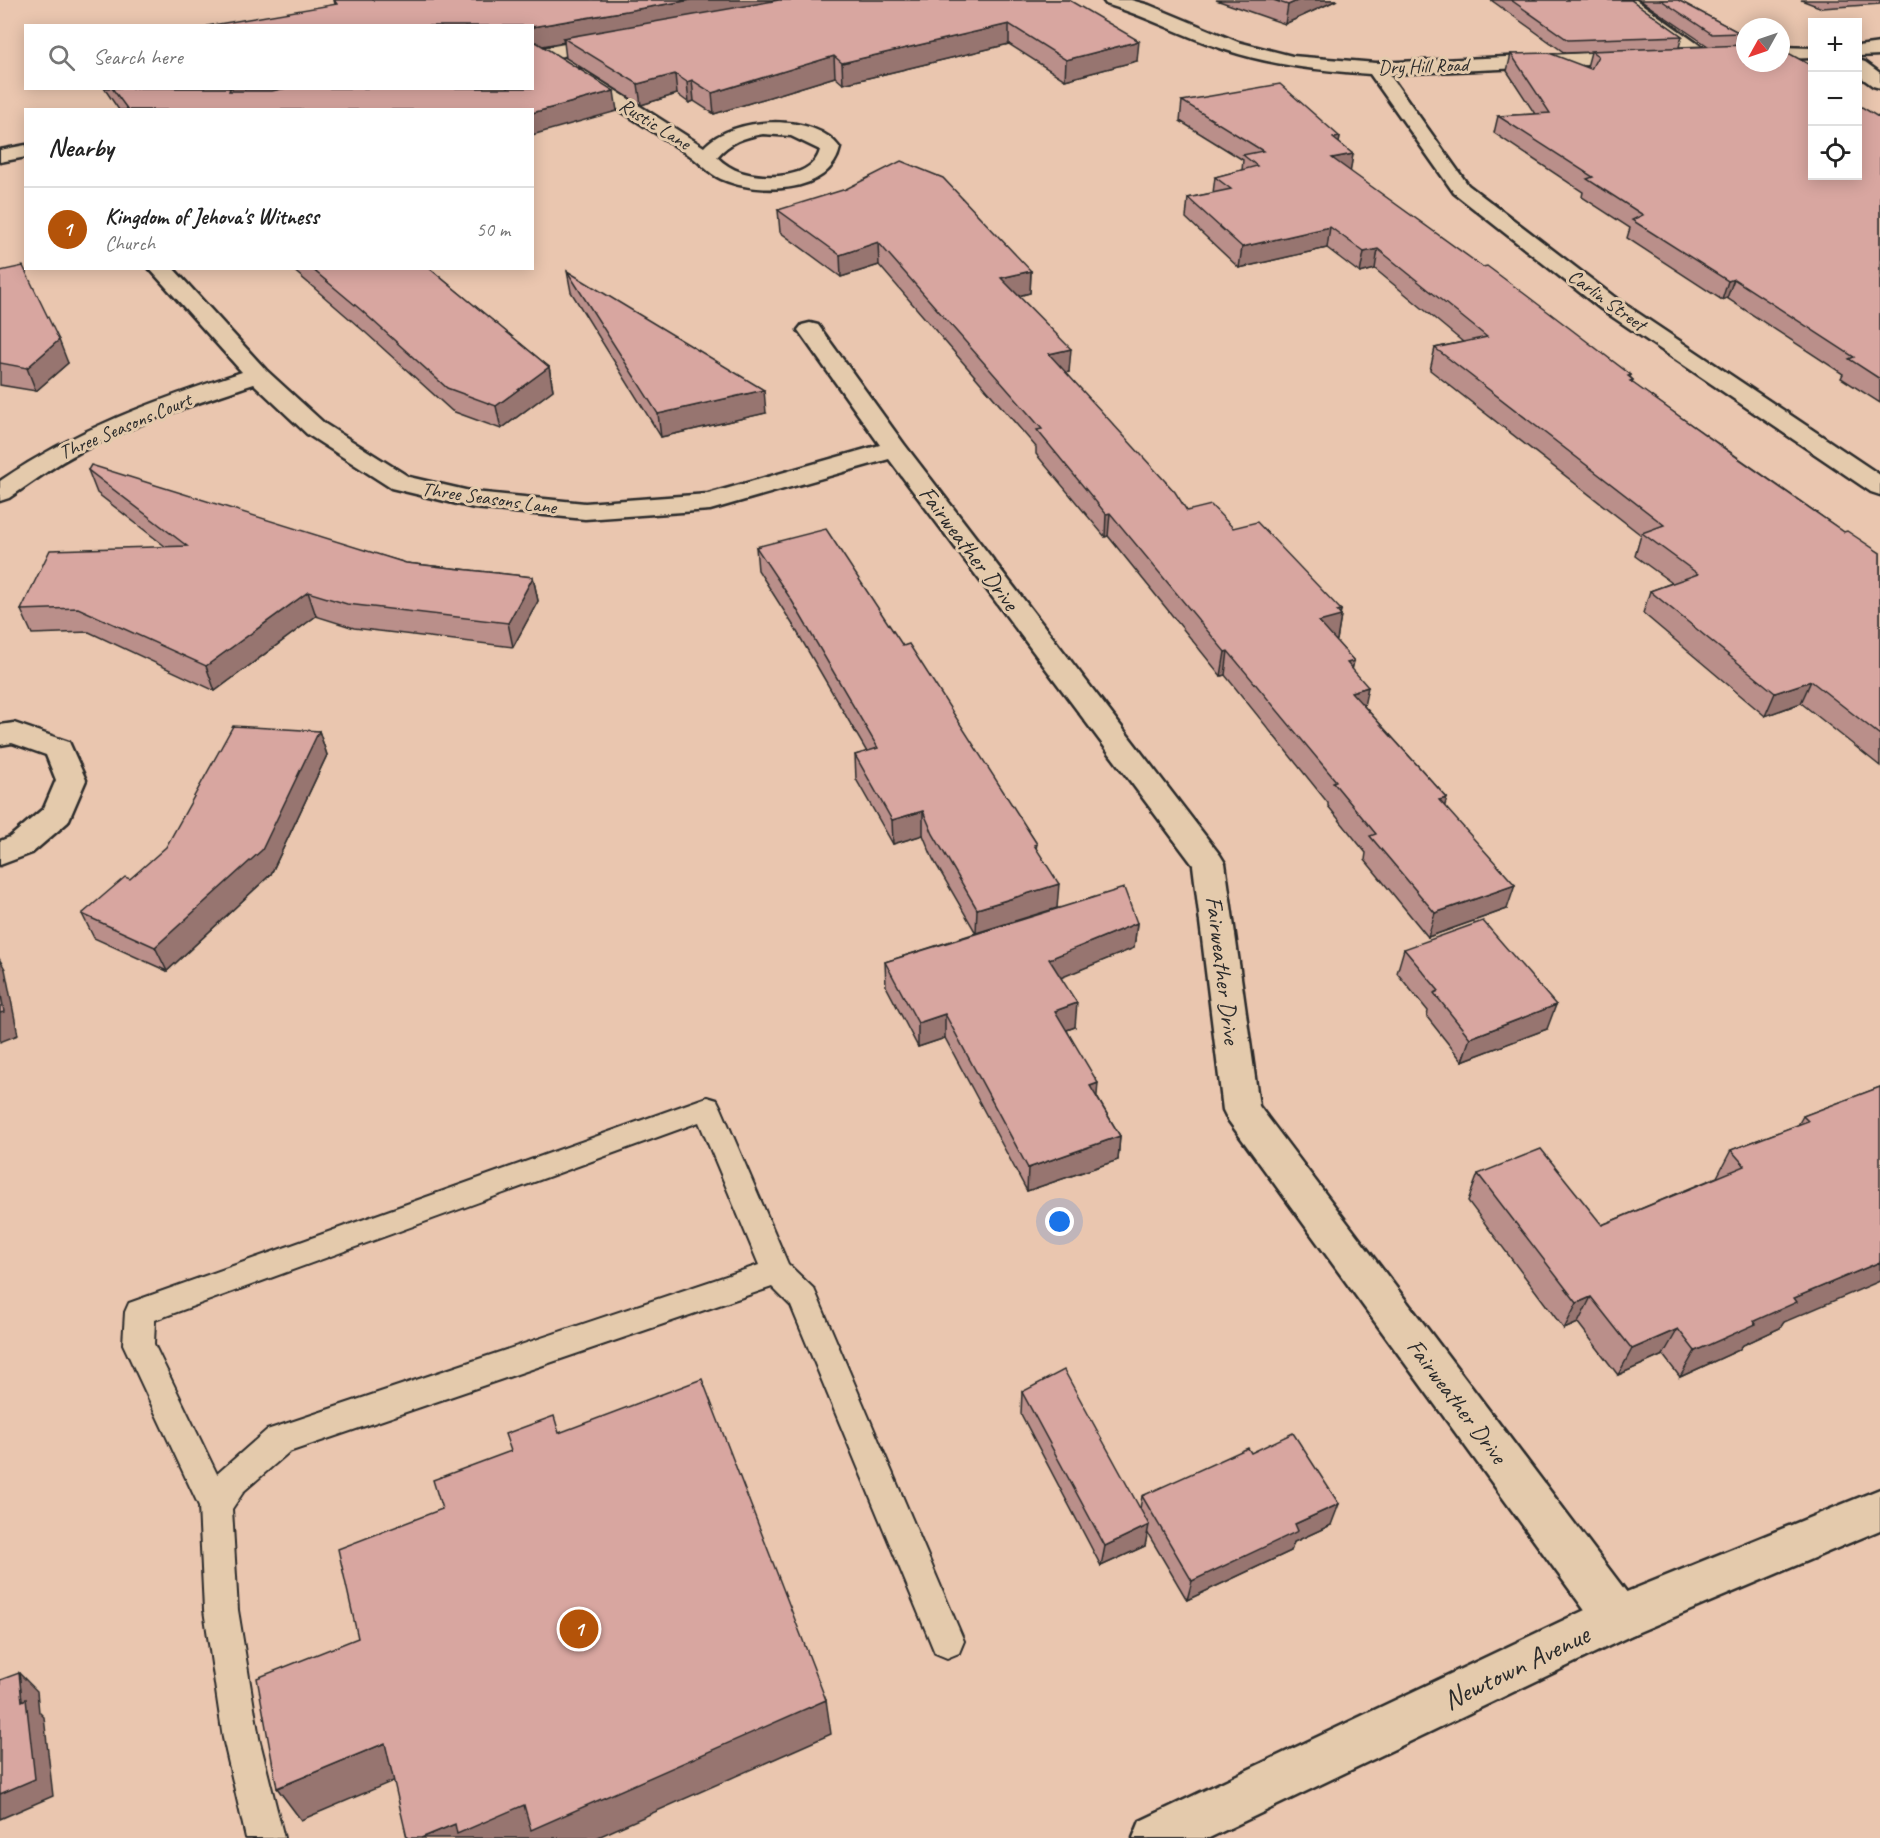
<!DOCTYPE html>
<meta charset="utf-8">
<style>
body{margin:0;font-family:Caveat,sans-serif;background:#f6f6f6;color:#222}
.controls{position:absolute;right:18px;top:18px;display:grid;overflow:hidden;border-radius:0px;box-shadow:0 3px 15px #0003}
.controls button{width:54px;height:54px;display:grid;place-items:center;padding:0;border:0;border-bottom:2px solid #e0e0e0;background:#fff;color:#222;font:30px sans-serif}
.compass{position:absolute;left:1736px;top:18px;width:54px;height:54px;border-radius:50%;background:#fff;box-shadow:0 3px 15px #0003;rotate:230deg}
.you{position:absolute;left:1060px;top:1222px;width:21px;height:21px;margin:-15px;border:4px solid #fff;border-radius:50%;background:#1a73e8;box-shadow:0 0 0 9px #1a73e833}
.badge{display:grid;place-items:center;width:39px;height:39px;border-radius:50%;background:#b45309;color:#fff;font-size:20px;font-weight:700}
.pin{position:absolute;translate:-50% -50%;border:3px solid #fff;box-shadow:0 2px 6px #0006}
.list{margin:0;padding:0;list-style:none}
h2{display:flex;justify-content:space-between;align-items:center;height:78px;margin:0;padding:0 24px;font-size:26px}
h2 small{font-size:20px;font-weight:400;color:#767676}
.list li{display:grid;grid-template-columns:39px 1fr auto;gap:18px;align-items:center;box-sizing:border-box;height:84px;padding:0 24px;border-top:2px solid #e0e0e0}
.list b{display:block;font-size:22px;white-space:nowrap}
.list p{margin:0;font-size:20px;white-space:nowrap;color:#767676}
.list em{font-size:20px;font-style:normal;color:#767676}
.icon{flex:none;width:33px;height:33px;fill:none;stroke:currentColor;stroke-width:2;stroke-linecap:round;stroke-linejoin:round}
.map{position:relative;flex:none;width:1880px;height:1838px;overflow:hidden}
.search{position:absolute;background:#fff;box-shadow:0 3px 15px #0003;left:24px;top:24px;width:510px;height:66px;display:flex;align-items:center;gap:15px;box-sizing:border-box;padding:0 21px;border-radius:0px;color:#767676;font-size:22px}
.panel{position:absolute;background:#fff;box-shadow:0 3px 15px #0003;left:24px;top:108px;width:510px;height:162px;border-radius:0px}
.map>svg:first-child{display:block}
.lines{fill:none;stroke-linecap:round;stroke-linejoin:round}
.lane-casing{stroke:#2b2b2b;stroke-width:4}
.street-casing{stroke:#2b2b2b;stroke-width:5}
.secondary-casing{stroke:#2b2b2b;stroke-width:5}
.lane{fill:#e4caac;fill-rule:evenodd}
.street{fill:#e4caac;fill-rule:evenodd}
.secondary{fill:#e4caac;fill-rule:evenodd}
.wall{fill:#ba8f8a;stroke:#2b2b2b;stroke-width:1.5}
.shaded-wall{fill:#977470;stroke:#2b2b2b;stroke-width:1.5}
.building{fill:#d8a6a0;stroke:#2b2b2b;stroke-width:1.5}
.labels{text-anchor:middle;dominant-baseline:central;stroke-width:6;stroke-linejoin:round;paint-order:stroke}
.far-street-label{font-size:20px;fill:#2b2b2b;stroke:#e4caac}
.street-label{font-size:24px;fill:#2b2b2b;stroke:#e4caac}
.near-street-label{font-size:28px;fill:#2b2b2b;stroke:#e4caac}
</style>
<div class="map">
<svg width="1880" height="1838" viewBox="0 0 1880 1838">
<rect width="100%" height="100%" fill="#eac6af"/>
<filter id="ink" filterUnits="userSpaceOnUse"><feTurbulence type="fractalNoise" baseFrequency=".0167" numOctaves="2"/><feDisplacementMap in="SourceGraphic" scale="12" xChannelSelector="R" yChannelSelector="G"/><feConvolveMatrix kernelMatrix="1 2 1 2 8 2 1 2 1" color-interpolation-filters="sRGB"/></filter>
<g filter="url(#ink)">
<g class="lines">
<!-- lane casing -->
<g class="lane-casing">
<path id="lane" d="M707 1097 717 1100 721 1108 788 1264 814 1289 818 1298 964 1641 959 1653 947 1658 935 1653 791 1306 772 1287 289 1452 244 1491 232 1509 238 1610 259 1738 284 1838H246L223 1738 204 1610 199 1506 123 1344 125 1312 129 1303ZM699 1122 759 1265 267 1430 217 1474 154 1344 155 1320Z"/>
</g>
<!-- street casing -->
<g class="street-casing">
<g id="street">
<path d="M1103 0H1131L1149 5 1238 42 1292 56 1376 63 1632 51 1639 53 1641 57 1639 61 1632 63 1389 74 1468 185 1617 299 1880 475V495L1871 492 1601 309 1454 193 1370 74C1319 70 1275 66 1226 50 1185 37 1147 16 1106 4Z"/>
<polygon points="1615,0 1636,0 1712,54 1710,58 1696,58"/>
<polygon points="608,36 615,38 617,42 615,46 532,62 532,50"/>
<polygon points="1880,43 1880,55 1858,56 1858,46"/>
<polygon points="1781,47 1812,48 1812,58 1781,59"/>
<polygon points="1858,60 1865,62 1880,73 1880,88 1873,86 1858,75"/>
<path d="M578 69 585 71 704 147C732 116 815 112 840 148 830 195 757 195 721 179 708 173 700 162 688 154 649 129 610 104 571 79L569 75 571 71ZM763 134 791 136 820 150C813 179 765 180 741 172 732 169 724 164 717 157 730 142 744 137 763 134Z"/>
<polygon points="26,145 26,157 0,162 0,150"/>
<path d="M149 268H173L266 370 325 424 409 477 474 492 585 503 708 494 880 445 798 330 802 325 810 323 818 325 904 444 1220 855 1225 863 1259 1106 1634 1602 1640 1618 1634 1634 1618 1640 1602 1634 1228 1120 1223 1110 1193 865 889 459 710 510 585 519 474 508 391 488 307 434 254 384C189 406 122 427 62 462 44 473 27 486 9 498L0 501V481C78 428 154 401 242 372Z"/>
<polygon points="14,723 69,742 86,780 68,822 32,853 0,865 0,841 10,837 44,808 56,780 46,755 12,743 0,745 0,725"/>
</g>
</g>
<!-- secondary casing -->
<g class="secondary-casing">
<polygon id="secondary" points="1880,1489 1880,1530 1634,1634 1209,1838 1133,1838 1140,1821 1602,1602"/>
</g>
<!-- lane -->
<use href="#lane" class="lane"/>
<!-- street -->
<use href="#street" class="street"/>
<!-- secondary -->
<use href="#secondary" class="secondary"/>
</g>
<!-- wall -->
<g class="wall">
<polygon points="334,0 1069,0 1137,61 1065,80 1009,44 843,84 835,77 714,114 694,101 689,103 677,94 641,105 566,58 564,42 543,46 617,111 532,110 119,110 104,88 532,88 335,4"/>
<polygon points="1216,0 1337,0 1285,24"/>
<polygon points="1491,0 1631,0 1682,36 1679,47 1708,46 1640,0 1678,0 1740,33 1736,45 1812,176 1880,118 1880,403 1841,378 1843,374 1727,298 1722,300 1627,238 1630,228 1582,197 1583,192 1494,133 1498,116 1535,114 1507,71 1511,54 1587,67 1591,52 1565,53"/>
<polygon points="1801,0 1880,0 1880,4 1822,8"/>
<polygon points="1182,101 1340,137 1339,143 1353,154 1350,172 1631,375 1630,377 1633,380 1632,383 1844,532 1880,553 1880,766 1801,703 1765,716 1643,613 1650,591 1672,583 1635,556 1641,535 1430,370 1435,348 1463,342 1375,269 1360,273 1327,248 1239,268 1186,218 1188,198 1213,193 1215,177 1242,170 1243,160 1180,121"/>
<polygon points="778,210 1031,271 1030,293 1019,296 1069,372 1066,373 1187,511 1233,528 1341,610 1340,614 1341,616 1337,640 1335,640 1354,661 1352,669 1364,706 1447,798 1444,807 1507,909 1428,937 1365,860 1366,853 1328,806 1328,803 1225,675 1221,676 1108,536 1105,537 1036,454 1036,447 879,265 841,277 780,232"/>
<polygon points="291,268 429,268 549,367 553,390 501,429 452,411 366,333"/>
<polygon points="0,271 68,363 36,391 0,385"/>
<polygon points="567,271 766,413 661,437 571,292"/>
<polygon points="88,470 406,563 533,577 538,601 513,647 354,628 316,616 215,691 89,632 32,634 21,610 166,547 97,493"/>
<polygon points="756,547 903,646 1037,844 1036,849 1057,908 1137,923 1134,948 1061,977 1075,1027 1067,1030 1097,1097 1120,1136 1118,1160 1027,1191 945,1038 918,1047 886,986 885,962 976,933 933,859 923,835 893,844 856,779 855,755 867,752 793,625 758,570"/>
<polygon points="319,731 327,755 271,874 167,971 94,938 82,914 130,879"/>
<polygon points="1404,949 1547,1029 1462,1061 1427,1017 1428,1011 1397,973"/>
<polygon points="1880,1087 1784,1322 1780,1328 1743,1345 1739,1350 1680,1377 1663,1355 1618,1375 1578,1323 1564,1329 1468,1201 1478,1174 1602,1225 1717,1177 1731,1150 1798,1125 1803,1116"/>
<polygon points="1022,1392 1140,1509 1142,1496 1251,1453 1331,1525 1294,1542 1291,1551 1187,1600 1147,1532 1145,1546 1101,1566 1021,1414"/>
</g>
<!-- shaded-wall -->
<g class="shaded-wall">
<polygon points="691,0 807,0 563,38 564,42 532,48 532,27"/>
<polygon points="1299,0 1337,0 1285,24 1288,5"/>
<polygon points="1009,24 1009,44 843,84 842,63"/>
<polygon points="1139,41 1137,61 1065,80 1066,60"/>
<polygon points="834,56 835,77 714,114 712,93"/>
<polygon points="675,74 677,94 641,105 638,84"/>
<polygon points="692,80 694,101 689,103 687,82"/>
<polygon points="230,88 312,88 237,104 229,91"/>
<polygon points="614,91 617,111 532,135 532,113"/>
<polygon points="1340,137 1337,156 1333,138"/>
<polygon points="1353,154 1350,174 1332,158"/>
<polygon points="1330,227 1327,248 1239,268 1242,247"/>
<polygon points="878,242 879,265 841,277 840,255"/>
<polygon points="1378,249 1375,269 1360,273 1364,252"/>
<polygon points="1031,271 1030,293 1000,300 1001,278"/>
<polygon points="1734,279 1727,298 1722,300 1728,281"/>
<polygon points="59,340 68,363 36,391 27,368"/>
<polygon points="1071,349 1069,372 1048,377 1049,354"/>
<polygon points="549,367 553,390 501,429 496,406"/>
<polygon points="764,390 766,413 661,437 658,414"/>
<polygon points="1110,513 1108,536 1105,537 1106,514"/>
<polygon points="533,577 538,601 513,647 508,623"/>
<polygon points="308,592 316,616 215,691 206,666"/>
<polygon points="1341,610 1340,616 1341,616 1337,640 1314,646 1319,622 1337,611"/>
<polygon points="1228,651 1225,675 1221,676 1225,652"/>
<polygon points="1354,661 1349,685 1347,663"/>
<polygon points="1811,681 1801,703 1765,716 1775,693"/>
<polygon points="1368,687 1363,711 1351,692"/>
<polygon points="319,731 327,755 271,874 167,971 155,947"/>
<polygon points="1447,798 1440,822 1439,800"/>
<polygon points="923,811 923,835 893,844 892,820"/>
<polygon points="1059,884 1057,908 976,933 977,909"/>
<polygon points="1515,885 1507,909 1428,937 1435,913"/>
<polygon points="1137,923 1134,948 1048,983 1049,959"/>
<polygon points="0,960 5,969 18,1035 0,1042"/>
<polygon points="1077,1003 1075,1027 1053,1035 1055,1011"/>
<polygon points="1556,1005 1547,1029 1462,1061 1470,1038"/>
<polygon points="945,1014 945,1038 918,1047 918,1023"/>
<polygon points="1098,1083 1096,1107 1090,1086"/>
<polygon points="1120,1136 1118,1160 1027,1191 1028,1168"/>
<polygon points="1880,1262 1880,1281 1784,1322 1780,1328 1743,1345 1739,1350 1680,1377 1695,1351 1754,1321 1794,1298"/>
<polygon points="1591,1297 1578,1323 1564,1329 1577,1303"/>
<polygon points="1678,1329 1663,1355 1618,1375 1632,1349"/>
<polygon points="1339,1504 1331,1525 1294,1542 1291,1551 1187,1600 1192,1581 1295,1524"/>
<polygon points="1149,1525 1145,1546 1101,1566 1105,1546"/>
<polygon points="19,1673 37,1691 39,1712 44,1717 53,1796 0,1819 0,1794 22,1701"/>
<polygon points="826,1700 831,1734 596,1838 421,1838 455,1824 524,1805"/>
<polygon points="385,1743 405,1776 301,1820 277,1788"/>
</g>
<!-- building -->
<g class="building">
<polygon points="334,0 691,0 532,27 532,26 207,26 337,4"/>
<polygon points="779,0 1069,0 1139,41 1066,60 1009,24 842,63 834,56 712,93 692,80 687,82 675,74 638,84 563,38"/>
<polygon points="1273,0 1299,0 1288,5"/>
<polygon points="1511,0 1631,0 1682,36 1568,40"/>
<polygon points="1661,0 1678,0 1740,33 1712,34"/>
<polygon points="536,42 614,91 532,113 532,110 128,110 112,88 230,88 229,91 272,91 287,88 532,88 532,43"/>
<polygon points="1745,45 1745,63 1781,63 1781,49 1812,66 1812,176 1857,176 1857,104 1880,118 1880,379 1849,359 1854,357 1734,279 1728,281 1632,220 1643,215 1587,179 1593,177 1498,116 1550,113 1511,54 1549,53 1591,69 1598,56 1591,51"/>
<polygon points="1280,84 1340,137 1333,138 1353,154 1332,158 1483,267 1487,266 1526,295 1631,375 1628,376 1633,380 1630,381 1732,454 1844,532 1847,531 1880,553 1880,735 1811,681 1775,693 1650,591 1698,574 1642,533 1664,525 1435,348 1487,337 1378,249 1364,252 1330,227 1242,247 1188,198 1231,189 1215,177 1257,166 1243,155 1263,151 1182,101"/>
<polygon points="901,161 943,178 1031,271 1001,278 1071,349 1049,354 1175,492 1187,511 1211,505 1233,528 1257,522 1341,610 1337,611 1341,616 1319,622 1354,661 1347,663 1368,687 1351,692 1447,798 1439,800 1515,885 1435,913 1370,836 1376,834 1333,782 1336,781 1228,651 1225,652 1110,513 1106,514 1037,430 1042,429 878,242 840,255 778,210 846,189"/>
<polygon points="23,266 59,340 27,368 0,363 0,271"/>
<polygon points="311,268 429,268 549,367 496,406 447,388 361,310"/>
<polygon points="567,271 764,390 658,414"/>
<polygon points="91,465 406,563 533,577 508,623 347,604 308,592 206,666 78,608 21,610 50,550 187,546 88,470"/>
<polygon points="826,529 903,646 909,644 1037,844 1034,845 1059,884 977,909 933,834 923,811 892,820 855,755 878,748 792,601 756,547"/>
<polygon points="233,726 319,731 262,850 155,947 82,914 125,877 130,879 166,847"/>
<polygon points="1124,888 1137,923 1049,959 1077,1003 1055,1011 1098,1083 1090,1086 1120,1136 1028,1168 945,1014 918,1023 885,962"/>
<polygon points="1483,921 1556,1005 1470,1038 1434,993 1439,991 1404,949"/>
<polygon points="0,989 4,1012 0,1013"/>
<polygon points="1880,1087 1880,1262 1794,1298 1797,1302 1754,1321 1756,1324 1695,1351 1678,1329 1632,1349 1591,1297 1577,1303 1478,1174 1541,1149 1602,1225 1745,1166 1731,1150 1808,1121 1803,1116"/>
<polygon points="1064,1370 1149,1525 1105,1546 1022,1392"/>
<polygon points="702,1379 826,1700 531,1830 524,1805 457,1834 455,1824 421,1838 407,1838 385,1743 277,1788 257,1678 358,1638 338,1549 442,1509 433,1480 511,1451 505,1434 554,1416 559,1433"/>
<polygon points="1293,1433 1339,1504 1295,1524 1298,1531 1192,1581 1142,1496 1248,1448 1251,1453"/>
<polygon points="19,1673 22,1701 26,1699 35,1779 0,1794 0,1680"/>
</g>
</g>
<g class="labels">
<!-- far-street labels -->
<g class="far-street-label">
<text transform="translate(1423 66) rotate(-2)">Dry Hill Road</text>
<text transform="translate(655 124) rotate(32)">Rustic Lane</text>
<text transform="translate(1607 300) rotate(36)">Carlin Street</text>
<text transform="translate(125 426) rotate(-23)">Three Seasons Court</text>
<text transform="translate(489 498) rotate(8)">Three Seasons Lane</text>
</g>
<!-- street labels -->
<g class="street-label">
<text transform="translate(969 548) rotate(53)">Fairweather Drive</text>
<text transform="translate(1223 970) rotate(83)">Fairweather Drive</text>
<text transform="translate(1457 1401) rotate(53)">Fairweather Drive</text>
</g>
<!-- near-street labels -->
<g class="near-street-label">
<text transform="translate(1516 1667) rotate(-26)">Newtown Avenue</text>
</g>
</g>
</svg>
<div class="controls">
<button>+</button>
<button>−</button>
<button><svg class="icon" aria-label="locate" viewBox="0 0 24 24"><circle cx="12" cy="12" r="6"/><path d="M12 2v4M12 18v4M2 12h4M18 12h4"/></svg></button>
</div>
<svg class="compass" viewBox="-18 -18 36 36"><path d="M0-13l5 13h-10z" fill="#e53935"/><path d="M0 13l5-13h-10z" fill="#767676"/></svg>
<div class="you"></div>
<div class="pin badge" style="left:579px;top:1629px">1</div>
<div class="search"><svg class="icon" aria-label="search" viewBox="0 0 24 24"><circle cx="10" cy="10" r="6"/><path d="M15 15l6 6"/></svg>Search here</div>
<section class="panel">
<h2>Nearby<small></small></h2>
<ul class="list">
<li><span class="badge">1</span><div><b>Kingdom of Jehova's Witness</b><p>Church</p></div><em>50 m</em></li>
</ul>
</section>
</div>
